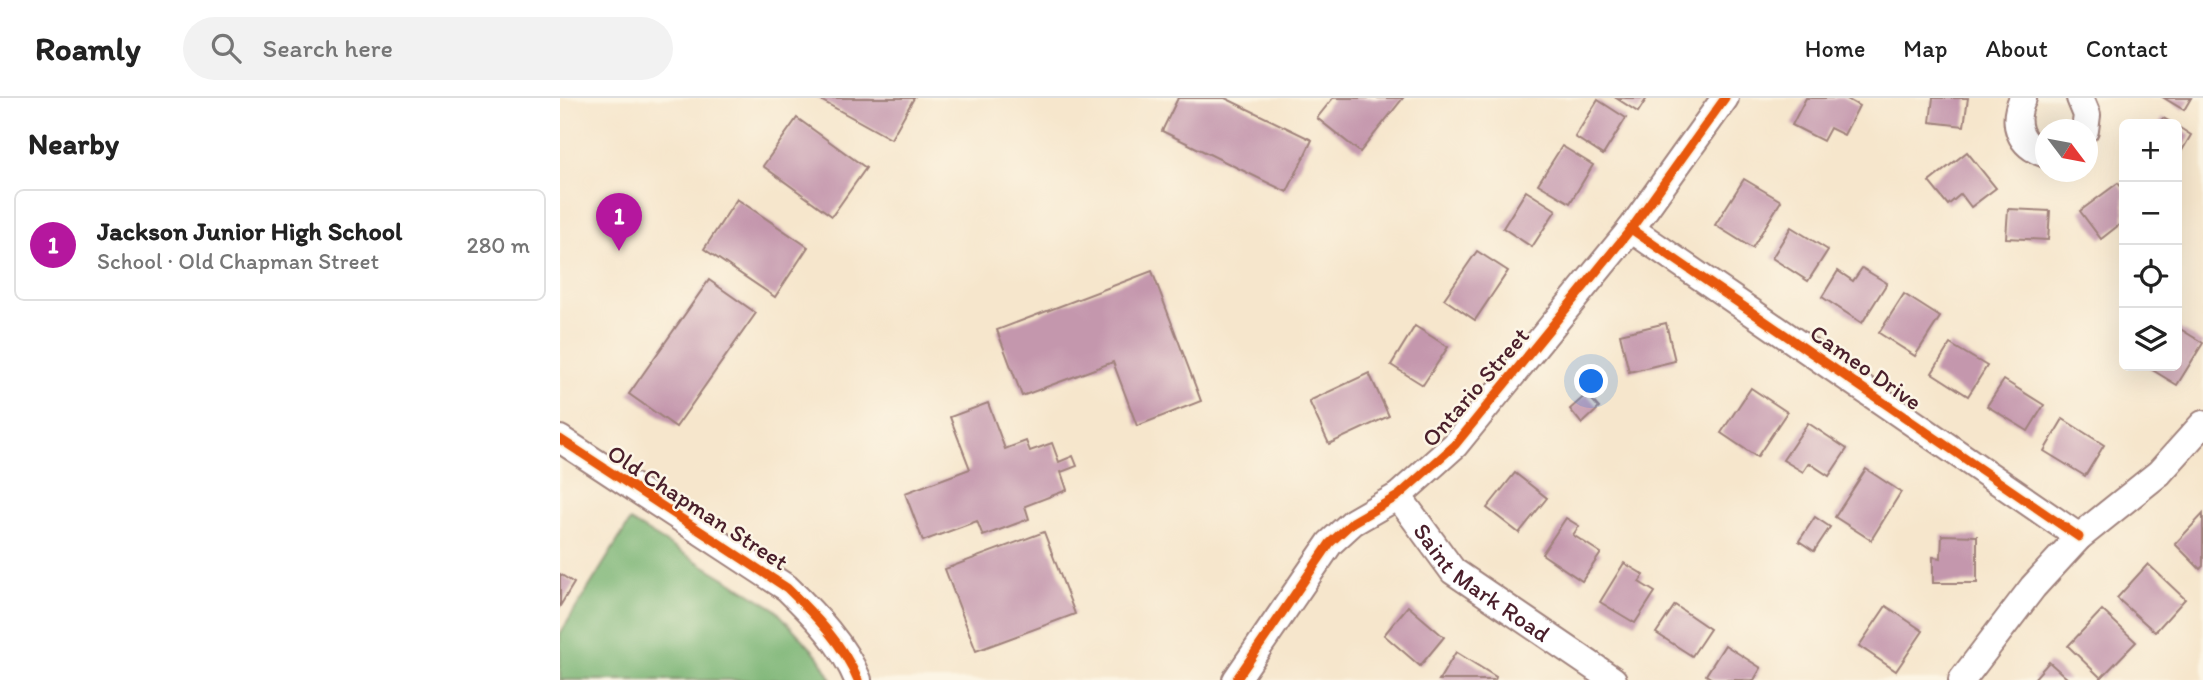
<!DOCTYPE html>
<meta charset="utf-8">
<style>
body{margin:0;font-family:Itim,sans-serif;background:#f2f2f2;color:#222}
.controls{position:absolute;right:21px;top:21px;display:grid;overflow:hidden;border-radius:10px;box-shadow:0 7px 28px #0002}
.controls button{width:63px;height:63px;display:grid;place-items:center;padding:0;border:0;border-bottom:2px solid #e0e0e0;background:#fff;color:#222;font:35px sans-serif}
.compass{position:absolute;left:1475px;top:21px;width:63px;height:63px;border-radius:50%;background:#fff;box-shadow:0 7px 28px #0002;rotate:122deg}
.you{position:absolute;left:1032px;top:284px;width:24px;height:24px;margin:-18px;border:5px solid #fff;border-radius:50%;background:#1a73e8;box-shadow:0 0 0 10px #1a73e833}
.badge{display:grid;place-items:center;width:46px;height:46px;border-radius:50%;background:#b5179e;color:#fff;font-size:23px;font-weight:700}
.pin{position:absolute;translate:-50% -58px;filter:drop-shadow(0 2px 4px #0008)}
.pin::after{content:'';position:absolute;top:37px;width:24px;height:21px;background:inherit;clip-path:polygon(0 0,100% 0,50% 100%)}
.list{margin:0;padding:0;list-style:none}
h2{display:flex;justify-content:space-between;align-items:center;height:91px;margin:0;padding:0 28px;font-size:30px}
h2 small{font-size:23px;font-weight:400;color:#767676}
.list li{display:grid;grid-template-columns:46px 1fr auto;gap:21px;align-items:center;box-sizing:border-box;height:112px;margin:0 14px 14px;padding:0 14px;border:2px solid #e0e0e0;border-radius:10px}
.list b{display:block;font-size:26px;white-space:nowrap}
.list p{margin:0;font-size:23px;white-space:nowrap;color:#767676}
.list em{font-size:23px;font-style:normal;color:#767676}
.icon{flex:none;width:38px;height:38px;fill:none;stroke:currentColor;stroke-width:2;stroke-linecap:round;stroke-linejoin:round}
.map{position:relative;flex:none;width:1643px;height:582px;overflow:hidden}
header{display:flex;align-items:center;gap:42px;box-sizing:border-box;height:98px;padding:0 35px;background:#fff;border-bottom:2px solid #e0e0e0}
header strong{font-size:33px}
nav{display:flex;gap:38px;margin-inline-start:auto;font-size:24px}
.search{width:490px;height:63px;background:#f2f2f2;display:flex;align-items:center;gap:18px;box-sizing:border-box;padding:0 24px;border-radius:38px;color:#767676;font-size:26px}
main{display:flex}
aside{flex:1;background:#fff}
.map>svg:first-child{display:block}
.forest{fill:#79b473;stroke:#626a4f;stroke-width:2}
.building{fill:#c497ad}
.lines{fill:none;stroke-linecap:round;stroke-linejoin:round}
.minor-casing{stroke:#a0827c;stroke-width:30}
.minor{stroke:#fff;stroke-width:26}
.cycleway-casing{stroke:#fcf5e5;stroke-width:13}
.cycleway{stroke:#e8590c;stroke-width:9}
.labels{text-anchor:middle;dominant-baseline:central;stroke-width:5;stroke-linejoin:round;paint-order:stroke}
.street-label{font-size:24px;fill:#4a1f2b;stroke:#fcf5e5}
</style>
<header>
<strong>Roamly</strong>
<div class="search"><svg class="icon" aria-label="search" viewBox="0 0 24 24"><circle cx="10" cy="10" r="6"/><path d="M15 15l6 6"/></svg>Search here</div>
<nav><a>Home</a><a>Map</a><a>About</a><a>Contact</a></nav>
</header>
<main>
<aside>
<h2>Nearby<small></small></h2>
<ul class="list">
<li><span class="badge">1</span><div><b>Jackson Junior High School</b><p>School · Old Chapman Street</p></div><em>280 m</em></li>
</ul>
</aside>
<div class="map">
<svg width="1643" height="582" viewBox="0 0 1643 582">
<rect width="100%" height="100%" fill="#fcf5e5"/>
<filter id="ink" filterUnits="userSpaceOnUse"><feTurbulence type="fractalNoise" baseFrequency=".0143" numOctaves="2"/><feDisplacementMap in="SourceGraphic" scale="14" xChannelSelector="R" yChannelSelector="G"/><feConvolveMatrix kernelMatrix="1 2 1 2 8 2 1 2 1" color-interpolation-filters="sRGB"/></filter>
<filter id="wash" filterUnits="userSpaceOnUse"><feTurbulence type="fractalNoise" baseFrequency=".00686" numOctaves="4" result="noise"/><feDisplacementMap in="SourceGraphic" scale="28" xChannelSelector="R" yChannelSelector="G"/><feGaussianBlur stdDeviation="1.57" result="paint"/><feColorMatrix in="noise" values="0 0 0 0 0 0 0 0 0 0 0 0 0 0 0 0 0 1.4 0 .05"/><feComposite in="paint" operator="in"/></filter>
<g filter="url(#wash)">
<rect width="100%" height="100%" fill="#f6e6cc"/>
<!-- forest -->
<polygon class="forest" points="70,423 214,510 259,559 272,582 0,582 0,536"/>
<g id="blocks">
<!-- building -->
<g class="building">
<polygon points="257,0 354,0 331,41"/>
<polygon points="618,0 665,0 752,42 727,94 602,33"/>
<polygon points="773,0 843,0 800,54 757,20"/>
<polygon points="1056,0 1087,0 1078,14"/>
<polygon points="1246,0 1285,0 1299,8 1284,37 1270,30 1263,43 1232,27"/>
<polygon points="1373,0 1408,0 1404,28 1370,24"/>
<polygon points="1604,0 1631,0 1624,12"/>
<polygon points="1038,2 1066,20 1043,57 1015,39"/>
<polygon points="237,20 306,70 272,118 203,68"/>
<polygon points="1603,20 1614,26 1599,26"/>
<polygon points="1617,28 1631,37 1617,61"/>
<polygon points="1002,48 1033,67 1010,105 978,86"/>
<polygon points="1407,54 1436,90 1411,109 1401,96 1388,107 1369,84"/>
<polygon points="1184,81 1221,103 1192,150 1155,127"/>
<polygon points="1558,85 1564,93 1564,123 1541,141 1520,113"/>
<polygon points="966,93 996,112 972,149 943,130"/>
<polygon points="177,101 248,149 215,199 144,151"/>
<polygon points="1448,111 1490,113 1488,142 1446,140"/>
<polygon points="1231,129 1268,152 1248,183 1212,160"/>
<polygon points="917,153 948,173 915,222 884,201"/>
<polygon points="1302,170 1327,185 1302,225 1262,199 1278,173 1293,183"/>
<polygon points="592,173 641,303 577,328 553,264 462,298 437,232"/>
<polygon points="149,182 196,215 116,329 69,296"/>
<polygon points="1344,196 1380,219 1355,258 1319,235"/>
<polygon points="1106,225 1115,263 1069,274 1060,236"/>
<polygon points="855,228 888,249 863,287 831,267"/>
<polygon points="1617,229 1643,245 1617,287 1586,268 1617,268"/>
<polygon points="1390,246 1427,268 1408,298 1372,275"/>
<polygon points="809,275 829,318 769,346 749,303"/>
<polygon points="1444,282 1484,307 1468,333 1427,308"/>
<polygon points="1191,290 1227,314 1197,359 1161,335"/>
<polygon points="1027,296 1039,310 1022,326 1010,311"/>
<polygon points="428,305 445,351 466,343 470,353 492,345 499,364 513,358 517,368 501,374 507,392 465,408 469,421 423,438 417,423 363,443 345,395 410,371 390,319"/>
<polygon points="1503,321 1544,347 1525,378 1484,353"/>
<polygon points="1248,325 1287,351 1269,378 1249,365 1243,374 1223,362"/>
<polygon points="1306,371 1341,394 1311,442 1275,419"/>
<polygon points="955,375 987,400 959,435 927,410"/>
<polygon points="1643,416 1643,468 1640,471 1615,446"/>
<polygon points="1255,419 1270,429 1254,453 1239,443"/>
<polygon points="1006,420 1019,428 1013,437 1041,455 1022,483 982,456"/>
<polygon points="484,434 515,516 416,553 385,471"/>
<polygon points="1382,437 1417,438 1417,485 1373,485 1373,459 1381,460"/>
<polygon points="1064,465 1084,477 1079,484 1095,494 1075,525 1040,504"/>
<polygon points="1588,466 1625,501 1595,534 1557,500"/>
<polygon points="0,476 14,485 0,508"/>
<polygon points="1115,507 1150,531 1132,558 1096,535"/>
<polygon points="848,508 884,539 860,568 824,537"/>
<polygon points="1326,508 1363,533 1336,573 1299,548"/>
<polygon points="1542,512 1576,544 1541,580 1508,548"/>
<polygon points="1165,547 1201,570 1194,582 1154,582 1146,577"/>
<polygon points="896,554 936,579 935,582 879,582"/>
<polygon points="1489,564 1509,582 1473,582"/>
</g>
</g>
</g>
<g filter="url(#ink)">
<use href="#blocks" fill-opacity="0" stroke="#a0827c" stroke-width="2"/>
<g class="lines">
<!-- minor casing -->
<g class="minor-casing">
<g id="minor">
<path d="M1463 0C1451 25 1459 48 1486 56"/>
<polyline points="1520,0 1527,17 1525,32"/>
<polyline points="1071,131 1519,439"/>
<path d="M0 341 227 490C255 517 283 546 298 582"/>
<path id="s1" d="M838 398 893 473 1053 582"/>
<polyline points="676,582 770,445 793,424 838,398 895,347 1071,131 1165,0"/>
<polyline points="1402,582 1473,489 1519,439 1599,375 1643,326"/>
</g>
</g>
<!-- minor -->
<use href="#minor" class="minor"/>
<!-- cycleway casing -->
<g class="cycleway-casing">
<g id="cycleway">
<polyline points="1071,131 1519,439"/>
<path d="M0 341 227 490C255 517 283 546 298 582"/>
<polyline points="676,582 770,445 793,424 838,398 895,347 1071,131 1165,0"/>
</g>
</g>
<!-- cycleway -->
<use href="#cycleway" class="cycleway"/>
</g>
</g>
<g class="labels">
<!-- street labels -->
<g class="street-label">
<text transform="translate(1306 269) rotate(35)">Cameo Drive</text>
<text transform="translate(915 289) rotate(-49)">Ontario Street</text>
<text transform="translate(138 409) rotate(33)">Old Chapman Street</text>
<text stroke="none"><textPath href="#s1" startOffset="122">Saint Mark Road</textPath></text>
</g>
</g>
</svg>
<div class="controls">
<button>+</button>
<button>−</button>
<button><svg class="icon" aria-label="locate" viewBox="0 0 24 24"><circle cx="12" cy="12" r="6"/><path d="M12 2v4M12 18v4M2 12h4M18 12h4"/></svg></button>
<button><svg class="icon" aria-label="layers" viewBox="0 0 24 24"><path d="M12 4l9 5-9 5-9-5zM3 14l9 5 9-5"/></svg></button>
</div>
<svg class="compass" viewBox="-18 -18 36 36"><path d="M0-13l5 13h-10z" fill="#e53935"/><path d="M0 13l5-13h-10z" fill="#767676"/></svg>
<div class="you"></div>
<div class="pin badge" style="left:59px;top:153px">1</div>
</div>
</main>
